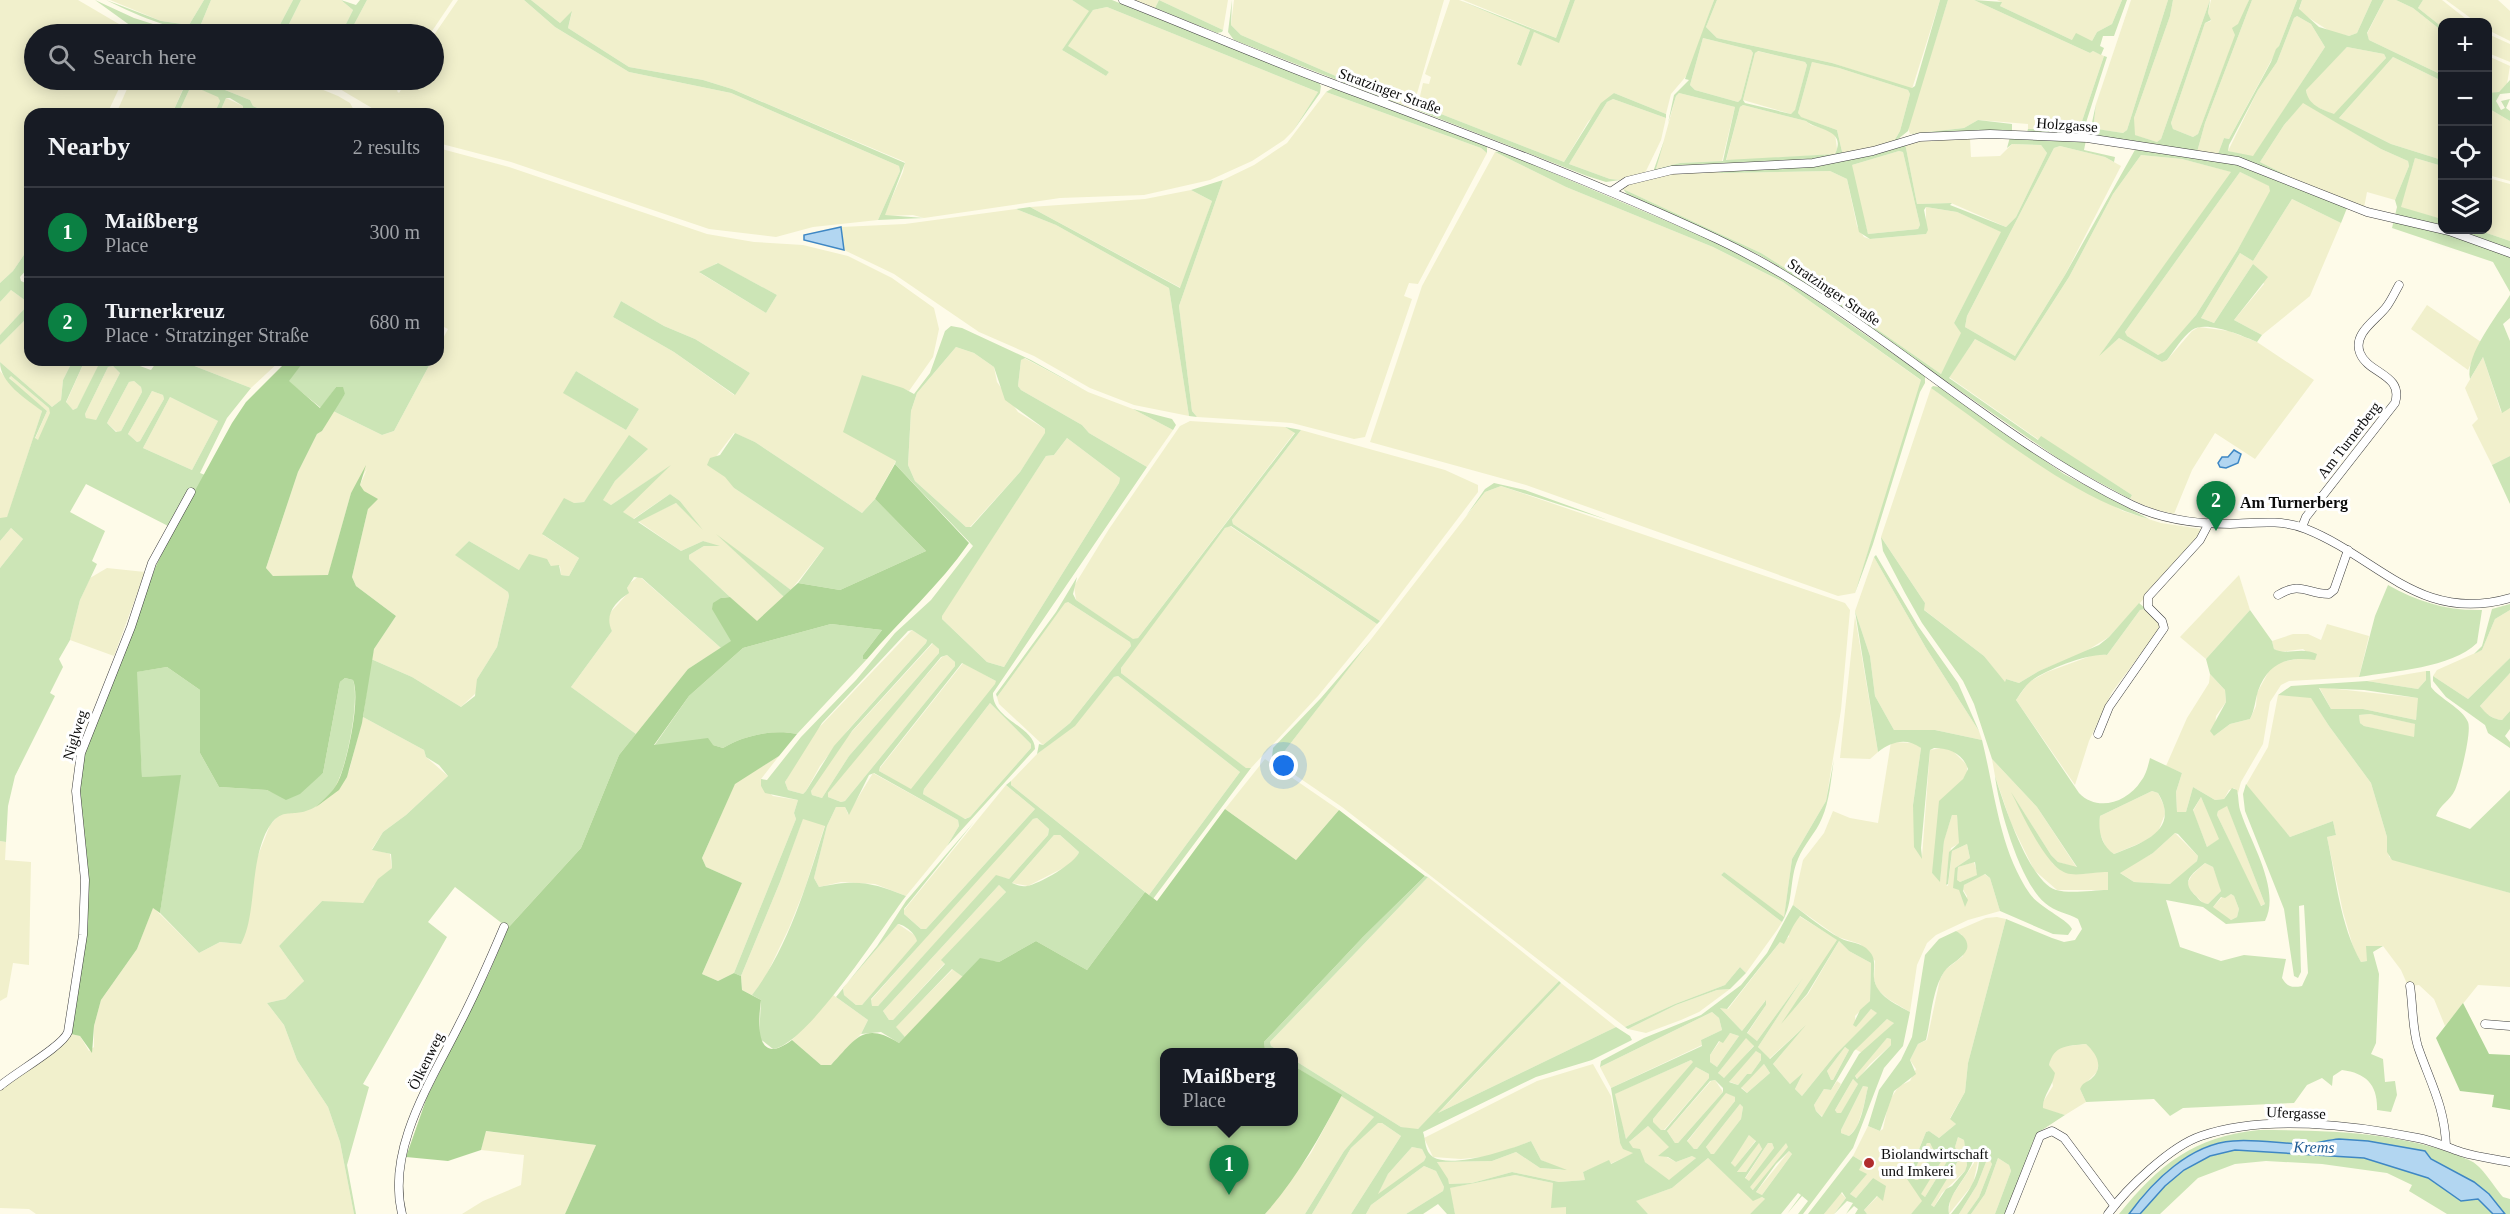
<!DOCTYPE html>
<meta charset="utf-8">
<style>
body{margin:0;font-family:Georgia,serif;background:#20242c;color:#f1f3f6}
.controls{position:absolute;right:18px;top:18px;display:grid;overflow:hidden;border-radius:12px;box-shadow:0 3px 15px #0003}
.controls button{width:54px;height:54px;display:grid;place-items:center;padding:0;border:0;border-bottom:2px solid #363941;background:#171b24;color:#f1f3f6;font:30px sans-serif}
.you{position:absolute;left:1284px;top:766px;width:21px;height:21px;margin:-15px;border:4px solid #fff;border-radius:50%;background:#1a73e8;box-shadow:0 0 0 9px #1a73e833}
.badge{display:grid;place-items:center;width:39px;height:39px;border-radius:50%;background:#0b8043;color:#fff;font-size:20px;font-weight:700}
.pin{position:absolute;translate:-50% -50px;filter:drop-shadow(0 2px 3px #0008)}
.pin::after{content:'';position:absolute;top:32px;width:21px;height:18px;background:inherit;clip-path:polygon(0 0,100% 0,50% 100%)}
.popup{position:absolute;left:1160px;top:1048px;width:138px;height:78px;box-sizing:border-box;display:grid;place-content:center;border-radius:12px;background:#171b24;filter:drop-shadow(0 2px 4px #0005);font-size:20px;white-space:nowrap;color:#9ea1a6}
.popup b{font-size:22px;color:#f1f3f6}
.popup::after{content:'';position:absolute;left:50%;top:100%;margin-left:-12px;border:12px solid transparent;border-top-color:#171b24}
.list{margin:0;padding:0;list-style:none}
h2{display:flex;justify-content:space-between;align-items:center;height:78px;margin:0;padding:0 24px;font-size:26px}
h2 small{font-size:20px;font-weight:400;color:#9ea1a6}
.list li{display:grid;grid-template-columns:39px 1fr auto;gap:18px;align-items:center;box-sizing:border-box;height:90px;padding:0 24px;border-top:2px solid #363941}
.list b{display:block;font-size:22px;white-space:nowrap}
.list p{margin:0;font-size:20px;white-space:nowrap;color:#9ea1a6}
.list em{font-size:20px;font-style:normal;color:#9ea1a6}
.icon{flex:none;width:33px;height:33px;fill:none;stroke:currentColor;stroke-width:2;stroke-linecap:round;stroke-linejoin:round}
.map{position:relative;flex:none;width:2510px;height:1214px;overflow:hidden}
.search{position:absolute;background:#171b24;box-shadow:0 3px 15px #0003;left:24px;top:24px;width:420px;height:66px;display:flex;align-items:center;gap:15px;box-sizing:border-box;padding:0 21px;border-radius:33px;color:#9ea1a6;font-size:22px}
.panel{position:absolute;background:#171b24;box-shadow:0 3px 15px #0003;left:24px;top:108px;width:420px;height:258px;border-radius:18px}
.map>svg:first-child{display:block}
.farmland{fill:#f1f0cc;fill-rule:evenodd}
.green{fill:#cce5b6;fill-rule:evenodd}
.forest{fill:#afd597}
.water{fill:#b2d6f1;stroke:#3e87c4;stroke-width:1.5}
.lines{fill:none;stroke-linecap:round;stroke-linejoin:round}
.street-casing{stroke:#3e3e3e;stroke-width:9}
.street{stroke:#fff;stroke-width:8}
.poi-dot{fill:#b02d2d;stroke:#fff;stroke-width:2}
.labels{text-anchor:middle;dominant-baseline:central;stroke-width:6;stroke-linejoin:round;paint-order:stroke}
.street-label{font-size:15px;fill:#0b0b0b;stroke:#fff}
.poi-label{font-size:15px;fill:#0b0b0b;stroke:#fff;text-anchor:start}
.neighbourhood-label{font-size:16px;font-weight:bold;fill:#0b0b0b;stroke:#fff}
.water-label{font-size:16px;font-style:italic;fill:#1d5a93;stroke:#fff}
</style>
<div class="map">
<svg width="2510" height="1214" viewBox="0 0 2510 1214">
<rect width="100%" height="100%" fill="#fefbe9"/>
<!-- farmland -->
<g class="farmland">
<polygon points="0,0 78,0 136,34 34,34 34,80 123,80 107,114 30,114 30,246 13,271 0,283"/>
<polygon points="110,0 204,0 189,25 161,21"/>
<polygon points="211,0 293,0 275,34 223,34 201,24"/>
<polygon points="301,0 341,0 353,10 341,34 284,34"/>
<polygon points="367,0 453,0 430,34 349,34"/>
<polygon points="458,0 524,0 555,27 629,72 731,93 899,166 900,171 878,220 813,227 776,237 709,229 511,162 438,143 438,114 382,114 328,82 328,80 404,80 397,91 399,93 407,80 434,80 434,35"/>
<polygon points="531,0 1072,0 1090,11 1062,50 1106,76 1109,72 1067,46 1093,10 1107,7 1318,92 1293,131 1284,140 1252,161 1210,180 1144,195 1060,198 924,218 913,215 884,216 903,172 905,162 732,89 703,80 629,67 568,28 572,12 560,23"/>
<polygon points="1134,0 1228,0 1223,30 1159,0 1155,8"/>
<polygon points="1234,0 1444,0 1416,97 1414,103 1407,107 1241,35 1231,25"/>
<polygon points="1450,0 1459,0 1530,30 1517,63 1534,32 1559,42 1575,0 1714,0 1688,74 1671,94 1666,114 1614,93 1588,122 1564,162 1418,105 1423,83 1429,84 1431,77 1425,74"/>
<polygon points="1463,0 1570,0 1556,38"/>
<polygon points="1717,0 1940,0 1912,89 1832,63 1717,38 1706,27"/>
<polygon points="1948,0 1974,0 2090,53 2093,51 2104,56 2079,130 2028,129 2028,124 1978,120 1964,128 1910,134 1908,127"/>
<polygon points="1997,0 2122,0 2112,24 2097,32 2092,41 2072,40 2000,6 2001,2"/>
<polygon points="2131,0 2168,0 2127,130 2123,133 2096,129 2094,122 2096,104"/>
<polygon points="2173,0 2210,0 2161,139 2157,142 2134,135 2132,130 2134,118 2170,16"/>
<polygon points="2211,0 2249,0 2198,134 2193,137 2173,129 2171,123 2205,23 2211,21 2208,13"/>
<polygon points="2252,0 2297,0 2279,46 2229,139 2224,138 2218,154 2197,152 2205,123"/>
<polygon points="2302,0 2372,0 2357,33 2349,36 2331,32 2301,13 2299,10"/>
<polygon points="2384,0 2396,0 2413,8 2442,31 2442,75 2369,40 2367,34"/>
<polygon points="2423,0 2442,0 2470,22 2442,22 2442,27 2418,8"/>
<polygon points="2446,0 2498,0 2510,11 2510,41 2488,30 2488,22 2476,22"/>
<polygon points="2297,16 2311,24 2325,47 2253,157 2228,151 2258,90 2277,62 2294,18"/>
<polygon points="2488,34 2510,44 2510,62 2488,53"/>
<polygon points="1703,38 1751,50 1753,53 1741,99 1738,102 1695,90 1690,85"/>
<polygon points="2347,47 2384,54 2386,58 2334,115 2313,105 2307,98 2306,89"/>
<polygon points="1757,51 1805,62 1807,65 1795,111 1791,114 1743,100 1755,53"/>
<polygon points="2488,56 2510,66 2507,84 2499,92 2490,94 2488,93"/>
<polygon points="2393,57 2442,81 2442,160 2391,144 2339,118"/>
<polygon points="1812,62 1839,68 1908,90 1910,94 1900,131 1893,143 1843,156 1837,130 1800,117 1798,113"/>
<polygon points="131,80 184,80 186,82 172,114 116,114"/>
<polygon points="200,80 299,80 338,96 350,103 356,114 270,114 253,106 250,100"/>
<polygon points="195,87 218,96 220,101 214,114 178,114 190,88"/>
<polygon points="1326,92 1481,148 1487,153 1418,284 1409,283 1404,296 1412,299 1365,437 1354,439 1292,423 1197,417 1192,411 1179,306 1223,180 1254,165 1287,143"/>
<polygon points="1679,93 1735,107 1722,161 1680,163 1656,169 1676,96"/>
<polygon points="226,98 243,106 243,114 219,114"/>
<polygon points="1613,99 1666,118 1661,140 1645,173 1620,180 1610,179 1569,164 1607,102"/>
<polygon points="2303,102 2381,149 2408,161 2409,166 2395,200 2367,192 2364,208 2316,190 2260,162 2284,125"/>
<polygon points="1743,105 1806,121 1811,125 1831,131 1835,134 1837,149 1835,154 1726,161 1740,107"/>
<polygon points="2488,108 2510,121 2510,181 2488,175"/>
<polygon points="1970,138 1971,157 2000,156 2012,144 2041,145 2047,153 2016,217 2006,227 1951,203 1917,204 1905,143"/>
<polygon points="2060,146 2105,157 2121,166 2065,275 2015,356 1965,327 1967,316 2054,148"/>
<path d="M438 148 509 167 707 234 754 242 803 245 848 256 892 278 934 308 939 329 933 357 909 391 862 375 896 461 875 499 862 513 755 442 734 433 715 458 734 488 824 548 791 590 723 540 784 597 757 622 689 559V555L704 546H717L703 541 681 551 638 521 676 503 698 524 680 501 670 494 633 519 622 512 667 468 611 505 602 500 615 481 648 449 591 493 584 502 574 503 543 535 579 558 569 576 561 575 560 566H551L548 561 519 570 469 541 456 555 508 592 509 596 497 647 477 679V692L461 707 412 677 371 659 374 649 396 616 356 586 352 577 368 509 360 485 367 469 351 493 328 576H273L266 568 298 472 317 434 322 431 333 411 382 435 394 431 432 360H438V348L448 329 438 324ZM717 263 777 295 766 313 700 273ZM621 301 664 326 695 339 750 373 734 395 674 352 613 317ZM576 371 639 409 626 430 564 393Z"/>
<polygon points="1899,151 1903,152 1920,225 1918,229 1868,234 1851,169 1852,165"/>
<polygon points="1495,152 1566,187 1713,247 1783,282 1922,381 1855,593 1838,596 1526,485 1370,442 1422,286"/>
<polygon points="2141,155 2182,159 2232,172 2102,352 2119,338 2162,362 2167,360 2192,331 2199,327 2229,331 2257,342 2314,380 2255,459 2215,433 2192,470 2174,514 2153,509 2130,499 2132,495 2041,437 2039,440 1949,377 1975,339 2015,361 2069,277 2113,194"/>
<polygon points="2415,158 2442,166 2442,219 2400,208"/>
<polygon points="1701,169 1722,173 1830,171 1847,179 1857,226 1864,237 1870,239 1926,234 1926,207 1957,212 2002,232 1954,323 1962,333 1941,374 1838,302 1761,253 1623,189 1624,185 1649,178"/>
<polygon points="2240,172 2270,186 2271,191 2237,251 2196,315 2164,353 2158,355 2126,336 2125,332"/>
<polygon points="2488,178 2510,184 2510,241 2478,230 2488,230"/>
<polygon points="1191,190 1212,201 1181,288 1030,207 1145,199"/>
<polygon points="2292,199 2341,223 2310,296 2262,335 2234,320 2264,284 2253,264 2214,323 2201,318 2240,253 2253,261"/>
<polygon points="1016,209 1056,225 1169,288 1189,416 1134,405 1090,388 1034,356 979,332 894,274 844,250 841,227 905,224"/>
<polygon points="11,290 26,301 27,306 0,335 0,302"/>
<polygon points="2427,305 2481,342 2468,370 2411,329"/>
<polygon points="30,315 30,360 73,360 63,380 61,400 52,407 0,362 0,345"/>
<polygon points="956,347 974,353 994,367 997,382 1018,412 1045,429 1045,434 1020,472 970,527 966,527 915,481 908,465 911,411 917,393"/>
<polygon points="2483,357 2501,412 2510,408 2510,456 2492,465 2472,425 2478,419 2465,388"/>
<polygon points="1024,358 1088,392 1133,409 1173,430 1147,467 1089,433 1082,425 1021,390 1018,386 1021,360"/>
<polygon points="85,360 102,361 77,408 73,410 66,403"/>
<polygon points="179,360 281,360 251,388"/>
<polygon points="113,366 120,373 96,420 91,421 86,418 85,414 108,367"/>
<polygon points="0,371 13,387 42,411 7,518 3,520 0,518"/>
<polygon points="11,376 49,408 51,413 38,441 35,439 47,411 20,389 9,377"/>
<polygon points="134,381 141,387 142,392 121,431 117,432 107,423 129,382"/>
<polygon points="1931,388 2067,481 2123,511 2161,523 2201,529 2198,539 2109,637 2083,653 2039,671 2019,683 2006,679 2005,683 1984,656 1923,609 1925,603 1881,537"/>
<polygon points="152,391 163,395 164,399 140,441 137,442 128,434"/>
<polygon points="170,397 218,421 192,470 143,448"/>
<polygon points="1190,421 1285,427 1295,432 1138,638 1133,640 1076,600 1074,586 1109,529 1180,426"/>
<polygon points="1301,430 1445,470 1478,485 1478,492 1380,621 1233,524 1232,520"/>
<polygon points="1067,438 1120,478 1119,483 1004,667 987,662 942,619 942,615 1046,456 1054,455"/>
<polygon points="1501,486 1845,603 1850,610 1841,710 1826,801 1792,859 1784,918 1724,872 1721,875 1782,922 1777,930 1746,973 1740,967 1725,985 1675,1004 1625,1027 1342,807 1276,762 1485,492"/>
<polygon points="1230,526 1377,624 1318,696 1251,768 1247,769 1121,673 1121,668 1140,640 1225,528"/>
<polygon points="11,528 23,539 0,568 0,541"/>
<polygon points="1874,557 1926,648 1979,731 1982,740 1935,730 1894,730 1875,696 1870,656 1855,611"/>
<polygon points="107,568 145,572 114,656 70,640 80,600 90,578"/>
<polygon points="2239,575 2250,610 2206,659 2180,637"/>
<polygon points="639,576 721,648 688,669 636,734 571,687 612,631 607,622 609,614 628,593 627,588 630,583"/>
<polygon points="1065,602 1068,602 1130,642 1131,646 1070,723 1043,745 999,704 997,697"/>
<polygon points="2146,609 2159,624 2160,628 2112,692 2089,741 2075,785 2016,700 2029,682 2047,672 2096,654 2107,655 2140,610"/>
<polygon points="2510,610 2510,658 2468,699 2433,676 2437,670 2482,650 2495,619"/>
<polygon points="1855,616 1878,752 1870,759 1840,758"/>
<polygon points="2327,624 2369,636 2359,677 2289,681 2281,685 2270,702 2263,744 2241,782 2238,793 2234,788 2229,790 2224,799 2215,800 2193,787 2186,812 2177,813 2176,792 2182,773 2166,766 2187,718 2209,683 2210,674 2225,690 2226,702 2216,716 2214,736 2230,724 2250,719 2256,706 2257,693 2270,669 2277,663 2301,658 2315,659 2303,649 2279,652 2274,649 2272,641 2293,634 2308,634 2321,640"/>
<polygon points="912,630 927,640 926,643 848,730 820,766 806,791 803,794 788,790 785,782 812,735"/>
<polygon points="933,643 939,649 939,653 849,756 822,798 812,795 811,791 838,747"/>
<polygon points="947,655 955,662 955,666 845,801 841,802 828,797 828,793 850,764 942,657"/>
<polygon points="963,663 996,681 996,684 911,790 879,771 880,768"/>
<polygon points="2426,671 2426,680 2418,689 2367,681"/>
<polygon points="2510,673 2510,711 2502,720 2496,719 2486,714 2480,706"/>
<polygon points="1118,676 1240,772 1149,895 1011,785 1011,781 1037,754 1075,725 1114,677"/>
<polygon points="2319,687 2419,698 2416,720 2363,709 2331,709"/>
<polygon points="2278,695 2311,697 2329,726 2371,783 2387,837 2389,857 2510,893 2510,987 2478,985 2445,1026 2434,999 2419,985 2408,986 2401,970 2383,946 2367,946 2367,961 2361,962 2354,950 2343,912 2327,837 2336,835 2333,821 2290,837 2246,785 2268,747"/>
<polygon points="990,703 1031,744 1031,748 970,817 964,819 923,794 924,789"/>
<polygon points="2370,714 2416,724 2414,738 2364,726 2360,723 2359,715"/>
<polygon points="363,717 424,750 426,757 448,776 406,815 383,832 372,849 390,854 392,868 373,886 367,900 359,905 322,901 279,946 304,981 285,999 267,1003 284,1025 297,1060 328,1107 340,1142 354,1214 36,1214 29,1209 0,1208 0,1090 32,1065 59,1049 71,1034 80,1036 89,1051 94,1047 94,1026 101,1000 137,949 153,907 199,953 220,942 241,944 257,858 270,825 278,816 287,811 294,813 349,771"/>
<polygon points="1891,742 1915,743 1921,748 1913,805 1922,857 1930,750 1941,748 1952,750 1967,765 1967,774 1963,779 1932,873 1940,881 1944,840 1952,815 1957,815 1960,843 1951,848 1946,885 1948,886 1952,851 1967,844 1970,858 1955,868 1965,906 1967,896 1962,888 1964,885 1984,874 1990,878 2000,911 1968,920 1936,935 1927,943 1917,965 1910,1012 1888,999 1877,989 1874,979 1875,961 1860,944 1838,937 1793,905 1803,860 1824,833 1833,811 1850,818 1878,823"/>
<polygon points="779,756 761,779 761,786 773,796 798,800 794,813 796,819 734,973 718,981 702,974 742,883 706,867 702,858 735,783"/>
<polygon points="1265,759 1339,810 1296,860 1225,809"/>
<polygon points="1992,759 2037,807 2077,868 2058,862 2051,855 2012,794 2053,864 2079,874 2108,871 2108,890 2057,890 2034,870 2011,823 1995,776"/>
<polygon points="873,773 958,820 959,826 947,846 906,896 875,884 841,882 819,887 814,878 827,826 836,807 845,807 848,814"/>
<polygon points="1006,785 1035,809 926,929 921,929 904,914 904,910"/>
<polygon points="2152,791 2158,793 2164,806 2165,814 2158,832 2150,839 2114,854 2107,850 2098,829 2100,816"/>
<polygon points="2201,797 2220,839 2207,847 2193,811"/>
<polygon points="2227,805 2265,904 2260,906 2217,815 2218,811"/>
<polygon points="803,818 825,825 805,888 789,928 764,980 752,995 742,990 741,976 780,882"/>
<polygon points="1037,818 1049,829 1048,835 1009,879 996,876 878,1006 872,1006 871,1000 988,867 1033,819"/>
<polygon points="2175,833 2198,856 2197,861 2176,881 2170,884 2134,882 2119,872 2153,853"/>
<polygon points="1054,835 1060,835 1079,852 1077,857 1069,865 1028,886 1012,883"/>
<polygon points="0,841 6,842 5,860 31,862 29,965 13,963 7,997 0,1001"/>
<polygon points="1974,862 1978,875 1960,882 1957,880 1958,867"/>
<polygon points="2205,863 2213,867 2220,886 2221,891 2208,904 2203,903 2188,888 2187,884 2192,875"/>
<polygon points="1428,877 1559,981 1447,1100 1418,1129 1410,1129 1401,1127 1294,1060 1294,1052 1281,1052 1271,1046 1270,1042"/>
<polygon points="999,885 1006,892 942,961 945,963 893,1020 889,1020 883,1011"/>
<polygon points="2231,894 2234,896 2239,909 2237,917 2231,920 2214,911 2213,907 2222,897"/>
<polygon points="1799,916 1838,940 1787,1016 1808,994 1839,941 1849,951 1871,963 1870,1001 1855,1016 1856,1026 1871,1009 1878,1013 1836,1054 1802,1096 1795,1089 1802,1075 1790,1084 1773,1064 1804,1027 1769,1059 1758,1047 1803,978 1757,1041 1747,1034 1766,1005 1765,1001 1742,1031 1719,1007 1728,1009 1780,942 1789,937 1788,930"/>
<polygon points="1997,917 2006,919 1968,1063 1965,1092 1950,1118 1956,1124 1939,1138 1929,1131 1926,1132 1907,1178 1923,1201 1911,1214 1867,1214 1864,1210 1878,1196 1883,1200 1873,1178 1856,1198 1850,1194 1866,1175 1858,1170 1863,1162 1853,1156 1868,1126 1880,1131 1883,1129 1889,1101 1899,1086 1910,1081 1916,1069 1910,1060 1918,1044 1927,1040 1940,979 1945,970 1963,956 1962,935 1956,931 1986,918"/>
<polygon points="898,924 916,936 918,941 862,1005 856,1005 844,995 843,988"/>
<polygon points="953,969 963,977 905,1037 895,1027"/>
<polygon points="1561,983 1616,1027 1436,1114 1449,1102"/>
<polygon points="1730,989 1699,1012 1681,1020 1646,1033 1628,1029 1676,1005 1717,990"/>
<polygon points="833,995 868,1020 861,1034 831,1065 821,1065 792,1040"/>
<polygon points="1712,1012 1719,1018 1722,1030 1701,1040 1702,1045 1611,1088 1600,1067"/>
<polygon points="1887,1019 1895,1022 1862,1053 1855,1049"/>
<polygon points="1730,1033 1739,1036 1717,1067 1710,1062 1710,1055 1720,1041"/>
<polygon points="1746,1037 1754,1045 1732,1072 1724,1078 1720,1076 1718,1073"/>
<polygon points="1887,1038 1891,1039 1891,1045 1870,1064 1858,1079 1855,1076 1863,1065"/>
<polygon points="2086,1044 2095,1052 2099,1062 2097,1072 2080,1089 2086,1102 2065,1115 2043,1109 2043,1102 2053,1086 2049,1065 2051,1055 2058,1047"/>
<polygon points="1845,1047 1849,1050 1833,1080 1831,1080 1827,1071"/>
<polygon points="1757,1050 1761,1054 1761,1060 1751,1074 1747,1074 1738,1085 1728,1081"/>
<polygon points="1691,1060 1694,1062 1626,1139 1614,1094"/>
<polygon points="1593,1064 1611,1096 1620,1143 1634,1153 1610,1164 1609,1161 1583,1172 1585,1180 1559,1182 1512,1172 1472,1183 1449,1184 1437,1162 1492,1161 1516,1152 1540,1168 1563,1170 1541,1160 1531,1141 1493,1156 1461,1159 1433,1157 1424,1138 1537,1081"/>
<polygon points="1764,1064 1770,1073 1747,1093 1741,1087"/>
<polygon points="1696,1067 1709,1074 1709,1078 1664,1130 1661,1130 1652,1122 1653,1119"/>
<polygon points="1853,1079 1858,1084 1841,1114 1837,1113 1835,1110"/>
<polygon points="1715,1080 1723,1092 1678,1143 1675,1143 1667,1131 1711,1081"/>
<polygon points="1837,1081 1841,1084 1823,1117 1816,1111 1814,1105 1824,1089 1831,1090"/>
<polygon points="1863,1086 1868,1087 1863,1109 1857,1127 1849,1136 1841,1133 1841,1130"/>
<polygon points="1726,1092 1735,1097 1735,1101 1697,1149 1694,1149 1687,1142"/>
<polygon points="1342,1095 1374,1117 1374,1121 1344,1151 1305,1214 1265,1214 1311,1153"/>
<polygon points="1740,1104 1743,1107 1741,1119 1714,1155 1711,1154 1706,1147"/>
<polygon points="1377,1123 1382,1123 1401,1136 1351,1214 1312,1214 1351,1148"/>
<polygon points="1648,1126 1670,1147 1663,1155 1676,1162 1692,1156 1697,1157 1669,1181 1645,1162 1628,1143"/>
<polygon points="485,1131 596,1145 565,1214 462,1214 483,1201 521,1185 524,1155 481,1150"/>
<polygon points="1750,1134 1756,1140 1735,1168 1731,1164 1734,1155"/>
<polygon points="1958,1137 1964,1140 1967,1165 1965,1171 1942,1193 1934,1207 1931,1205 1939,1189 1958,1161 1955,1147"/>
<polygon points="1759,1142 1762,1149 1746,1172 1737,1172"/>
<polygon points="1786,1142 1789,1147 1754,1190 1749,1187"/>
<polygon points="1768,1143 1772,1143 1774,1148 1750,1182 1745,1179"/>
<polygon points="1927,1143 1930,1143 1933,1149 1918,1180 1915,1180 1913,1174"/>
<polygon points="1412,1147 1422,1149 1426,1157 1424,1161 1381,1194 1377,1194 1388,1174"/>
<polygon points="1789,1151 1792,1154 1762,1195 1756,1192"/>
<polygon points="1947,1151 1950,1153 1949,1158 1925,1197 1920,1195"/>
<polygon points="1980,1152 1973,1184 1949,1214 1950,1199 1974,1163 1975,1153"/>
<polygon points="1988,1157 1992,1164 1979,1197 1967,1214 1959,1214 1977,1185"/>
<polygon points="1708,1158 1753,1200 1762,1197 1766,1200 1750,1214 1648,1214 1635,1201 1672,1188"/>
<polygon points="1998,1158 2009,1165 2011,1171 1995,1214 1971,1214 1985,1194"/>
<polygon points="1424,1166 1436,1171 1444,1187 1443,1191 1406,1214 1366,1214 1371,1205"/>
<polygon points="1515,1175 1553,1183 1557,1206 1566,1207 1566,1214 1455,1214 1449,1188"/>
<polygon points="1835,1187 1846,1198 1834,1214 1824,1214 1839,1194 1822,1213 1817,1209"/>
</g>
<!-- green -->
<g class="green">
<polygon points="95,0 134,18 184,34 142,34"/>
<path d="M106 0 161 21 189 25 204 0H211L201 24 223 34C181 35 143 18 106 0Z"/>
<polygon points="293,0 301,0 284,34 275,34"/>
<polygon points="341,0 356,5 360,0 367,0 349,34 341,34 353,10"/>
<polygon points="524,0 531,0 560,23 572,11 568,28 629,67 703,80 732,89 905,163 885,215 924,218 878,220 900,171 899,166 731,93 629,72 555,27"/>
<polygon points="1072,0 1112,0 1319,83 1321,86 1320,93 1293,131 1318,92 1107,7 1093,10 1068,46 1109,72 1106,76 1062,50 1089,11"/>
<polygon points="1159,0 1223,30 1222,32 1217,33 1155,8"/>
<polygon points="1232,0 1231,25 1241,35 1407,107 1234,40 1228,32"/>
<polygon points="1459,0 1556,38 1570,0 1575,0 1559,43 1534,32 1521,66 1517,64 1530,30"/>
<path d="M1714 0H1717L1706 27 1717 38 1832 63 1912 88 1915 86 1940 0H1948L1908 131 1893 143 1900 131 1910 94 1908 90 1839 68 1812 62 1798 113 1801 117 1837 130 1843 156C1780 167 1716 157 1653 172L1664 141 1656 169 1680 163 1723 161 1735 107 1679 93 1676 96 1668 123 1674 95 1689 80 1685 79ZM1703 38 1751 50 1753 53 1741 99 1738 102 1695 90 1690 85ZM1758 51 1805 62 1807 65 1795 110 1791 114 1745 103 1743 100 1755 53ZM1743 105 1806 121C1818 131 1847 129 1835 154L1726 160 1740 107Z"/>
<polygon points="1974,0 2002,2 2000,6 2072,40 2076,33 2092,41 2097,32 2112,24 2122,0 2127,0 2114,36 2103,36 2100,46 2104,48 2101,55 2093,51 2090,53"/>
<polygon points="2168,0 2173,0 2170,16 2134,118 2135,135 2157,142 2161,139 2210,0 2208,13 2211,20 2205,23 2171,123 2173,129 2193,137 2198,134 2235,35 2232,28 2238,24 2249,0 2252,0 2205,123 2197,152 2096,136 2091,127 2096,104 2094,122 2097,129 2123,133 2127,130"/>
<path d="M2297 0H2302L2299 9 2319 27 2349 36 2357 33 2372 0H2384L2367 33 2369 40 2442 75V81L2393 57 2339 118 2391 144 2442 160V166L2415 158 2401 207 2442 219V230H2478L2510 241V292L2493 262 2392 228 2397 207 2395 200 2409 166 2408 161 2381 149 2303 103 2284 125 2260 162 2316 190 2218 154 2224 138 2229 139 2271 62 2276 49 2279 46ZM2297 16 2311 24 2325 47 2253 156 2228 151 2229 145 2258 90 2277 62 2294 18ZM2347 47 2384 54 2386 58 2334 114C2321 109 2308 105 2306 90Z"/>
<polygon points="2396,0 2423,0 2418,8 2442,27 2442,31 2413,8"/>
<polygon points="2104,56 2107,57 2083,132 2079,135 2027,132 2028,129 2079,130"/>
<polygon points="184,80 200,80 250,100 253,106 270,114 243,114 243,106 230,98 226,98 219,114 214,114 220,101 218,97 195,87 190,88 178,114 172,114 186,83"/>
<polygon points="2510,80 2510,93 2500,94 2496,101 2501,110 2505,108 2501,101 2510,99 2506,108 2510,111 2510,121 2488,108 2488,93 2499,92"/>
<polygon points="1333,88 1487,145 1487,153 1481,148 1326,92"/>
<polygon points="1614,93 1666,114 1666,118 1613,99 1607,102 1569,164 1610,179 1620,180 1606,182 1587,176 1417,110 1418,105 1564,162 1601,103"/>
<polygon points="1978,120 2012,124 2012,131 1910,134 1964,128"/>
<path d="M2010 137 2086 140 2084 150 2115 157 2114 162 2105 157 2060 146 2054 148 1967 316 1965 327 2015 356 2065 275 2136 148 2224 160 2347 208 2341 223 2292 199 2253 261 2240 253 2201 318 2214 323 2253 264 2268 277 2234 320 2262 335 2257 342C2243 336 2206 320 2192 330 2182 337 2174 351 2167 360L2162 362 2119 338 2099 356 2231 172 2182 159 2141 155 2113 194 2069 277 2015 361 1975 339 1949 378 2038 440 2041 436 2132 495 2130 499 2069 466 1789 273 1759 255 1627 194 1623 189 1761 253 1838 302 1941 374 1961 333 1954 323 2001 232 1957 212 1926 207 1924 210 1928 230 1926 234 1870 239 1859 232 1847 179 1830 171 1722 173 1701 169 1813 165 1842 161 1905 143 1917 204 1952 203 1950 205 2006 227 2016 217 2047 153 2041 145 2012 144 2007 148ZM1899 151 1903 152 1920 225 1918 229 1868 234 1852 165ZM2240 172 2269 186 2270 191 2237 251 2196 315 2164 352 2158 355 2127 336 2125 332Z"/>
<polygon points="1501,151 1716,242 1785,279 1925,376 1925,383 1920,392 1873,544 1855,593 1921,380 1783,282 1713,247 1566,187 1495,152"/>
<polygon points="1223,180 1179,306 1192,411 1197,417 1189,416 1169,288 1056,225 1016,209 1030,207 1180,288 1212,201 1191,190"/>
<polygon points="30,246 30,266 20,277 21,281 30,285 30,315 0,345 0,335 27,306 26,301 11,290 0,302 0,283 13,271"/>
<polygon points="718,263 777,295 766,313 699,272"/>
<path d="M2510 295V318L2503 324 2510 341V408L2502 413 2483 357 2470 379C2465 355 2497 316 2510 295Z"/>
<polygon points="621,301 664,326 695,339 750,373 735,395 674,352 613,317"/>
<path d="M951 326 962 328 1031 360 1088 392 1025 358 1021 360 1018 386 1021 390 1082 425 1089 433 1147 467 993 693C992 719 1035 727 1035 749L947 846 959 826 958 820 874 773 869 775 849 815 845 807H836L827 826 814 878 819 887C856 879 872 882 906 896 883 926 807 1045 773 1049L759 1038 761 1000 752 995C789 947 807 883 825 826L803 819 780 882 741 976 734 973 796 819 794 813 798 800 765 793 761 786V779L767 780 801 737 856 680 895 633 931 600 973 546 895 464 896 461 843 432 862 375 903 388 914 394 930 373 945 331ZM956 347 974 353 994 367 1005 400 1045 429V433L1020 472 971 527H966L915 481 908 465 911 411 917 393ZM1067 438 1120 478 1119 483 1004 667 987 662 942 619V616L1046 456 1054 455ZM912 630 927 640 926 643 834 746 806 791 803 794 788 790 785 782 822 723 908 631ZM932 643 939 649V653L849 756 822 798 812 795 811 791 852 731ZM947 655 955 662V666L845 801 841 802 828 797V793L941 657ZM962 663 996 681 995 684 911 789 879 771 880 767ZM990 703 1031 744V748L970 817 965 819 923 794 924 789Z"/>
<path d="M73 360H85L66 402 73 410 77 408 101 360H137V365L151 370 158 360H179L251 388 227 418 200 473 205 475 174 529 86 484 70 512 105 531 92 561 97 564 80 600 70 640 59 659 63 667 50 693 55 696 15 776 8 806 6 842 0 841V568L23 539 11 528 0 541V518L7 517 42 411C26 399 0 383 0 362L52 407 61 400 63 380ZM113 366 120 373 96 420 86 418 85 414 108 367ZM11 376 49 408 50 413 38 440 35 438 47 411 9 378ZM134 381 141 387 142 392 121 431 116 432 107 423 129 382ZM152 391 163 395 164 399 140 441 137 442 128 434ZM170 397 218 421 192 470 143 448Z"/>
<polygon points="305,360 432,360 394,431 382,435 333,411 345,394 336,387 321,408 288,381"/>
<polygon points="576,371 639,409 626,430 563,393"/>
<path d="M1933 386 1939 387 2064 474 2149 519C2073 498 1995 433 1931 388Z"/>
<polygon points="1133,409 1172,419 1176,425 1173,430"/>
<polygon points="1285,427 1301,430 1232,520 1233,524 1380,621 1377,624 1231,526 1225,528 1121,668 1121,673 1246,768 1251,768 1153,899 1149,895 1240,772 1118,676 1114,677 1075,726 1037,754 1039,744 1043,745 1070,723 1131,646 1130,642 1068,602 1065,603 997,697 996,694 1056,612 1077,577 1073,594 1076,600 1133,639 1138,638 1295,433"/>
<polygon points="735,433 755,442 862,513 875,499 926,551 840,590 798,583 824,548 734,488 725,477 707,465 710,458 720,455"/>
<path d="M629 435 648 449 615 481 603 500 611 505 671 465 623 512 634 519 670 494 680 501 703 530 676 503 638 522 681 551 703 541 720 546H704L689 555V559L730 597 721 598 732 641 721 648 642 578 634 577 627 588 629 593C615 602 604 615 612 631L571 687 636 734 619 755 581 848 508 928 455 887 428 922 447 937 363 1084 369 1087 347 1165 356 1214H354L340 1142 328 1107 297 1060 284 1025 267 1003 285 999 304 981 279 946 322 901 363 903 378 879 392 868 391 854 372 850 383 832 406 815 448 776 439 765 426 757 424 750 363 717 371 659 412 677 461 707 475 696 477 679 497 647 509 596 508 592 455 555 469 541 519 570 529 554 547 559 551 566 559 565 561 575 569 576 579 558 542 534 564 498 574 503 584 502Z"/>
<polygon points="2510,456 2510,504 2492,465"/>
<polygon points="1494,483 1525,490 1608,520 1501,486 1485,492 1466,516 1485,489"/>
<polygon points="716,534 791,590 784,597"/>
<path d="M1881 537 1925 603 1924 610 1984 656 2005 682 2006 679 2019 683 2039 671 2099 645 2109 637 2139 603 2146 609 2140 610 2107 655C2088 653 2046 670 2031 681 2025 686 2020 694 2016 700L2079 793C2097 812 2127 803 2141 781 2146 775 2148 766 2150 758L2182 773 2176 792 2177 812H2186L2193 787 2215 800 2224 799 2232 788 2237 790C2239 798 2238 805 2241 813 2251 843 2281 890 2265 921L2226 924 2203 907 2166 900 2180 947 2221 961 2244 955 2286 959 2282 978C2287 987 2292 988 2302 986L2308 973 2304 905 2299 906 2301 972 2298 978 2294 976 2284 909 2245 811 2243 794 2246 784 2290 837 2333 821 2336 835 2327 837C2336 878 2340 925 2361 962L2367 961 2366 946H2383L2373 952 2379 974 2376 1043 2371 1054 2383 1059 2385 1082 2395 1081 2397 1095 2391 1112 2377 1110C2378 1086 2367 1073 2342 1070L2333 1076 2332 1086 2322 1078 2307 1085 2294 1103 2183 1108 2170 1116 2154 1099 2086 1102 2080 1089C2083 1082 2086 1083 2091 1079 2105 1067 2096 1053 2086 1044 2067 1046 2054 1045 2049 1065L2055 1073C2053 1086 2042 1097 2043 1108L2065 1115 2036 1134 2006 1214H1995L2011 1171 2009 1165 1998 1158 1985 1194 1971 1214H1967L1979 1197 1992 1164 1988 1157 1977 1185 1959 1214H1951C1966 1195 1981 1178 1979 1152L1975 1153C1972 1176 1945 1194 1949 1214H1911L1922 1201 1907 1179 1926 1132 1929 1131 1939 1138 1956 1124 1950 1119 1965 1092 1968 1063 2006 919 2052 938 2064 942 2075 940 2082 929 2078 919C2068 913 2055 912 2045 903 2020 882 1999 809 1995 776 2003 802 2029 882 2056 890 2071 894 2093 890 2108 890V872C2095 871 2078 877 2066 873 2045 866 2021 811 2011 792L2051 855 2058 862 2077 867 2037 807 1992 759 1974 704 1963 681 1922 623 1905 593 1883 551ZM2152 791 2158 793C2181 831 2141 843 2114 854 2101 846 2098 830 2100 816ZM2201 797 2219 839 2207 847 2193 810ZM2227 806 2265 904 2261 906 2217 815 2218 811ZM2175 833 2178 834 2198 856 2197 861 2170 884 2134 882 2120 873 2153 853ZM2205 863 2213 867 2221 891 2208 904C2202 903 2200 901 2196 896 2180 881 2191 875 2205 863ZM2231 894 2234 896 2239 909 2237 917 2231 920 2213 907 2221 897 2225 898ZM1958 1137 1964 1140 1967 1165 1965 1171 1952 1186 1946 1189 1934 1207 1931 1205 1958 1161 1959 1156 1955 1147ZM1927 1143H1930L1933 1149 1918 1180H1915L1913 1174ZM1947 1152 1950 1153 1949 1158 1925 1197 1921 1194Z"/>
<polygon points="1876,555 1918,626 1958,683 1979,731 1926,648 1874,557"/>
<path d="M2388 585C2418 602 2448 611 2482 610L2477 643C2451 668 2394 671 2359 677L2375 616Z"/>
<polygon points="2510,604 2510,610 2495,619 2482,650 2474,654 2482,646 2492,609"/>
<path d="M2250 610 2272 641 2274 649C2286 656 2301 646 2317 654L2315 660C2287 656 2268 663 2258 691 2255 700 2255 709 2250 719L2230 724 2214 736 2210 731 2226 702 2225 690 2210 674 2206 659Z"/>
<path d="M1855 611 1870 656 1875 696 1894 730H1935L1982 740C1995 792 1999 849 2030 894 2040 908 2069 920 2072 929L2068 935 2053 934 2000 911 1990 878 1985 874 1964 885 1963 891 1968 900 1965 907 1959 890 1953 888 1955 868 1970 858 1967 844 1952 851 1948 884 1946 885 1949 852 1959 843 1957 815H1952L1944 841 1940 882 1932 873 1939 801 1963 779 1968 769C1963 754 1950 748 1934 748L1930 750 1921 848 1922 859 1914 847 1913 805 1921 748C1906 737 1891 742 1878 752ZM1975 862 1977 875 1960 882 1957 880 1958 867Z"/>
<path d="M831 624 882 630 863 655V659H867L797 734C773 729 744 735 723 748L713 745 654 746 689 696 743 648Z"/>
<polygon points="1370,641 1276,762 1272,757 1273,748 1321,698"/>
<path d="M2510 658V673L2480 706C2486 714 2492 719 2502 720L2510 711V729L2505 736 2510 742V748L2488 733 2485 725 2446 697 2433 681V676L2468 699Z"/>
<path d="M167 667 200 690V753L219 787 267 790 286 799 323 773 340 682 345 678 353 680C360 699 347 765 337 783 333 792 324 802 315 807 291 821 280 801 264 837 250 870 256 917 241 944L220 942 199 953 160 913 180 776 142 777 136 672Z"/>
<path d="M2426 671H2430L2431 687C2440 699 2462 708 2468 722 2472 732 2460 779 2455 790 2450 801 2440 804 2436 816L2470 829 2510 790V893L2392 860 2387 852V837L2371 783 2329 726 2311 698 2278 695 2291 686 2367 681 2418 689 2426 680ZM2319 688 2364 690 2418 698 2416 720 2363 709H2331ZM2370 714 2415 724 2414 737 2364 726 2360 723 2359 715Z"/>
<path d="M1834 759C1831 778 1830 800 1822 818 1816 833 1804 844 1798 859 1789 879 1794 902 1782 922L1721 875 1724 872 1784 917 1792 859 1826 801Z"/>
<path d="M1011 781V785L1145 892 1087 970 1036 941 999 962 980 959 963 977 952 969 896 1027 905 1037 899 1043 881 1032 861 1034 868 1020 836 997 877 946 906 901 974 822 904 909V914L921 929H926L1035 809 1006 785ZM1037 818 1049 829 1048 835 1009 879 996 875 878 1006H872L871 999 1033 819ZM1054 835H1060L1079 852C1076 863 1039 884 1027 886 1021 887 1017 885 1012 883ZM999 885 1006 892 941 960 945 964 893 1020H889L883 1011ZM898 924C905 925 916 934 917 941L862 1005H856L844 995 843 988Z"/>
<polygon points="1425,876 1428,877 1270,1042 1271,1046 1281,1052 1265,1049 1264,1042 1363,937"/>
<path d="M1793 905C1808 916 1823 929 1840 938 1849 943 1862 942 1869 951 1877 959 1873 968 1874 978 1876 996 1896 1004 1910 1012L1903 1046 1884 1068 1853 1148 1803 1214H1798L1808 1201 1802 1196 1787 1214 1801 1195 1798 1193 1781 1214H1750L1765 1199 1762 1197 1753 1201 1708 1158 1672 1188 1636 1201 1648 1214H1566V1207L1551 1208 1553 1183 1515 1175 1450 1188 1455 1214H1447L1438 1204 1423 1214H1406L1443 1191 1444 1187 1436 1171 1424 1166 1371 1205 1366 1214H1351L1401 1136 1382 1123H1378L1351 1148 1312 1214H1305L1344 1151 1374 1117 1294 1066V1060L1401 1127 1418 1129 1559 981 1561 983 1438 1113 1616 1027 1630 1036 1632 1040 1592 1060 1536 1077 1423 1132C1426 1140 1424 1151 1433 1157 1453 1169 1511 1149 1531 1141L1541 1160 1567 1170 1540 1168 1516 1152 1492 1161 1437 1162 1448 1179 1449 1184 1472 1183 1512 1172 1559 1182 1585 1180 1583 1172 1609 1160 1611 1164 1633 1153 1623 1149 1620 1143 1611 1088 1702 1046 1701 1040 1722 1030 1719 1018 1712 1012 1600 1067 1601 1061 1644 1038 1701 1015 1741 985 1767 953ZM1800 916 1837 940 1781 1024 1807 994 1839 941 1849 951 1871 963 1870 1001 1860 1010 1853 1025 1856 1027 1871 1009 1877 1013 1836 1054 1802 1096 1795 1089 1803 1073 1790 1084 1773 1064 1806 1025 1770 1059 1758 1047 1803 978 1757 1041 1747 1033 1766 1005V1000L1742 1031 1720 1008 1727 1009 1780 942 1784 944C1790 934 1792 926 1800 916ZM1887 1019 1894 1023 1859 1054 1822 1117 1816 1111 1814 1105 1824 1089 1831 1090 1854 1051ZM1730 1033 1739 1036 1717 1067 1710 1062V1055L1719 1041 1723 1043ZM1746 1038 1754 1046 1724 1078 1718 1073ZM1887 1038 1891 1039V1045L1857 1079 1855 1076ZM1845 1047 1849 1050 1833 1080H1831L1827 1071ZM1756 1051 1761 1054V1060L1751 1074H1747L1738 1085 1729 1082ZM1691 1060 1693 1062 1626 1139 1615 1094ZM1764 1064 1770 1073 1747 1093 1741 1088ZM1696 1067 1709 1074V1078L1665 1130H1661L1653 1122V1119ZM1853 1079 1858 1084 1841 1113H1837L1835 1110ZM1715 1080 1723 1088V1092L1678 1143H1675L1667 1131 1710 1081ZM1863 1086 1868 1087C1864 1103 1862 1126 1849 1136L1841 1133V1130ZM1726 1093 1735 1097V1101L1697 1149H1694L1687 1141ZM1740 1104 1743 1107 1741 1119 1714 1154H1711L1706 1147ZM1648 1126 1669 1147 1658 1156 1668 1157 1676 1162 1692 1156 1696 1158 1669 1180 1645 1162 1640 1149 1633 1148 1629 1142ZM1749 1135 1756 1141 1735 1167 1731 1163ZM1759 1143 1762 1149 1746 1172H1737ZM1768 1143H1772L1774 1148 1749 1181 1745 1178ZM1786 1143 1788 1147 1753 1190 1750 1187ZM1412 1147 1422 1149 1426 1157 1424 1161 1378 1194 1388 1174ZM1789 1151 1792 1154 1762 1195 1756 1192 1776 1164Z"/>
<path d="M1956 931C1963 935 1969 941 1967 949 1963 959 1950 963 1944 972 1932 990 1931 1019 1926 1040L1918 1044 1910 1060 1916 1074 1894 1091 1880 1131 1868 1126 1879 1090 1901 1060 1912 1037 1925 955 1939 939Z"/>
<polygon points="1740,967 1746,973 1730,989 1717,990 1676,1005 1628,1029 1625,1027 1675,1004 1725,985"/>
<path d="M2259 1130C2328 1130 2406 1132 2469 1160 2482 1165 2494 1187 2503 1197L2510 1199V1214H2505L2489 1194 2474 1182 2431 1159 2425 1151 2368 1141 2339 1139 2306 1144 2237 1141 2206 1147 2180 1162 2158 1180 2129 1214H2119C2160 1164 2193 1137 2259 1130Z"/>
<path d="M2235 1150 2364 1158 2428 1178 2461 1200 2478 1199 2493 1214H2447L2409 1191 2412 1185 2387 1173 2322 1164 2266 1161 2235 1164 2198 1178 2160 1214H2140C2162 1183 2197 1155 2235 1150Z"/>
<polygon points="1853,1156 1863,1162 1859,1170 1867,1174 1850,1194 1856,1198 1873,1178 1886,1186 1883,1201 1877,1196 1864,1210 1867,1214 1855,1214 1858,1209 1854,1206 1846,1214 1853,1203 1847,1201 1834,1214 1846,1198 1842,1192 1824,1214 1808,1214"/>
</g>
<!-- forest -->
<g class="forest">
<path d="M288 360H305L289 381 320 408 336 387H343L345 394 322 431 317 434 298 472 266 568 273 576 328 575 351 493 366 465 360 485 364 491 378 499 368 509 352 577 356 586 396 616 374 649 362 723 347 777 339 790 316 807C324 799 333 792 338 782 347 763 361 699 353 680L345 678 340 682 323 773 300 794 286 800 267 790 219 787 200 753V690L167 667 137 672 142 777 181 775 160 913 153 908 137 949 101 1000 94 1026 92 1053 80 1036 71 1034 86 936 79 791 84 754 156 566 174 529 232 423 246 402Z"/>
<path d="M895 464 969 543C939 586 901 619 867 659H863V655L882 630 831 624 743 648 689 696 654 745 708 738 713 745 723 748C744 735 773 729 797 734L779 756 735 784 702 858 706 867 742 883 702 974 718 981 734 973 741 976 742 990 761 1000C758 1023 755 1068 792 1040L821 1065H831C856 1039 863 1021 899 1043L980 958 999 962 1036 941 1087 970 1145 892 1157 901 1225 809 1296 860 1339 810 1425 876 1363 937 1264 1042 1265 1049 1271 1052H1164V1122H1294V1066L1342 1095C1319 1138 1297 1178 1265 1214H565L596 1145 486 1131 481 1150 448 1161 406 1157 427 1097 489 973 508 928 581 848 619 755 688 669 731 641 712 609 713 603 721 598 730 597 757 621 798 583 840 590 926 551 875 499Z"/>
<polygon points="2463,1003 2489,1054 2510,1055 2510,1110 2492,1107 2494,1095 2460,1091 2436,1038"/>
</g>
<!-- water -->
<g class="water">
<polygon points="841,227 844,250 804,240 804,235"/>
<polygon points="2234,450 2241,454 2238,463 2226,468 2220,467 2218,463 2222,457 2228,457"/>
<path d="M2339 1139 2368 1141 2425 1151 2431 1159 2474 1182 2489 1194 2505 1214H2493L2478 1199 2461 1201 2428 1178 2364 1158 2235 1150 2210 1156 2184 1170 2165 1186 2140 1214H2129C2153 1181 2190 1144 2233 1141 2257 1139 2283 1144 2307 1144 2318 1143 2328 1140 2339 1139Z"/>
</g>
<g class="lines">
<!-- street casing -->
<g class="street-casing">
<g id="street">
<path d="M1123 0C1192 27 1261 57 1331 83 1461 132 1591 180 1717 239 1866 309 1984 433 2132 505 2163 520 2196 524 2230 524 2255 523 2282 519 2306 529 2379 558 2420 624 2510 598"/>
<polyline points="1612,191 1627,181 1672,170 1813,163 1873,151 1920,137 1990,134 2087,138 2238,161 2367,212 2449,231 2510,253"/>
<path d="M2302 527 2306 517 2395 403C2404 374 2368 374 2360 353 2352 333 2378 319 2387 306 2392 299 2395 292 2399 285"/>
<path d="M2278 595C2301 581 2307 594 2329 594L2334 590 2348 550"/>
<polyline points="2098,734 2109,707 2164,628 2162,621 2148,607 2148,597 2200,540 2209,523"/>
<path d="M2410 986C2413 1005 2412 1028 2418 1047 2430 1082 2445 1107 2446 1146"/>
<polyline points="2485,1024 2510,1026"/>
<path d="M0 1086C15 1073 63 1046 68 1032L83 935 85 880 76 791 81 753 131 627 152 563 191 492"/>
<path d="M402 1214C386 1148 432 1080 460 1023 476 992 490 960 504 927"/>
<polyline points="2009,1214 2040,1136 2052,1131 2064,1138 2114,1205"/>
<path d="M2108 1214C2127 1188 2171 1146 2201 1136 2264 1114 2354 1125 2418 1138 2433 1141 2446 1147 2461 1152 2477 1157 2494 1159 2510 1162"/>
</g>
</g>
<!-- street -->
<use href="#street" class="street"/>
</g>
<!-- markers -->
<circle class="poi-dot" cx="1869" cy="1163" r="6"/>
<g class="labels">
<!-- street labels -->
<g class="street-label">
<text transform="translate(1390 91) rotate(20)">Stratzinger Straße</text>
<text transform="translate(2067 125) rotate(4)">Holzgasse</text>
<text transform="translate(1834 292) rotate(34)">Stratzinger Straße</text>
<text transform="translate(2349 440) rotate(-52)">Am Turnerberg</text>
<text transform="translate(75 735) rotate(-73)">Niglweg</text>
<text transform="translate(426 1061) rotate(-64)">Ölkenweg</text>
<text transform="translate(2296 1113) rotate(2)">Ufergasse</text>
</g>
<!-- poi labels -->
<g class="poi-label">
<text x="1881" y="1154">Biolandwirtschaft<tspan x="1881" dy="17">und Imkerei</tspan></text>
</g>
<!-- neighbourhood labels -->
<g class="neighbourhood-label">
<text x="2294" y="502">Am Turnerberg</text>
</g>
<!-- water labels -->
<g class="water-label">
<text transform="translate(2314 1147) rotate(1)">Krems</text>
</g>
</g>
</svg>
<div class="controls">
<button>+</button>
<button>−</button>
<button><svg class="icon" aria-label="locate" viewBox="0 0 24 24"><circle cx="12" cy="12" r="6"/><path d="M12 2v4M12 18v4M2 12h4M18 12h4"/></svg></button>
<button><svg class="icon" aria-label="layers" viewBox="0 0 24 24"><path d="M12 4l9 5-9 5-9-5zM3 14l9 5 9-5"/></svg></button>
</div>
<div class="you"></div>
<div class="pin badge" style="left:1229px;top:1195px">1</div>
<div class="popup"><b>Maißberg</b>Place</div>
<div class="pin badge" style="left:2216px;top:531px">2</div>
<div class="search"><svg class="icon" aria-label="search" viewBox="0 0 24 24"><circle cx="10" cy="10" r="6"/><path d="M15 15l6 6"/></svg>Search here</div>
<section class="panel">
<h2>Nearby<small>2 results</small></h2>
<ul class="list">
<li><span class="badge">1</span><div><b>Maißberg</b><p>Place</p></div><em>300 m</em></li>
<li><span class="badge">2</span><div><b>Turnerkreuz</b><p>Place · Stratzinger Straße</p></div><em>680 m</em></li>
</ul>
</section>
</div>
